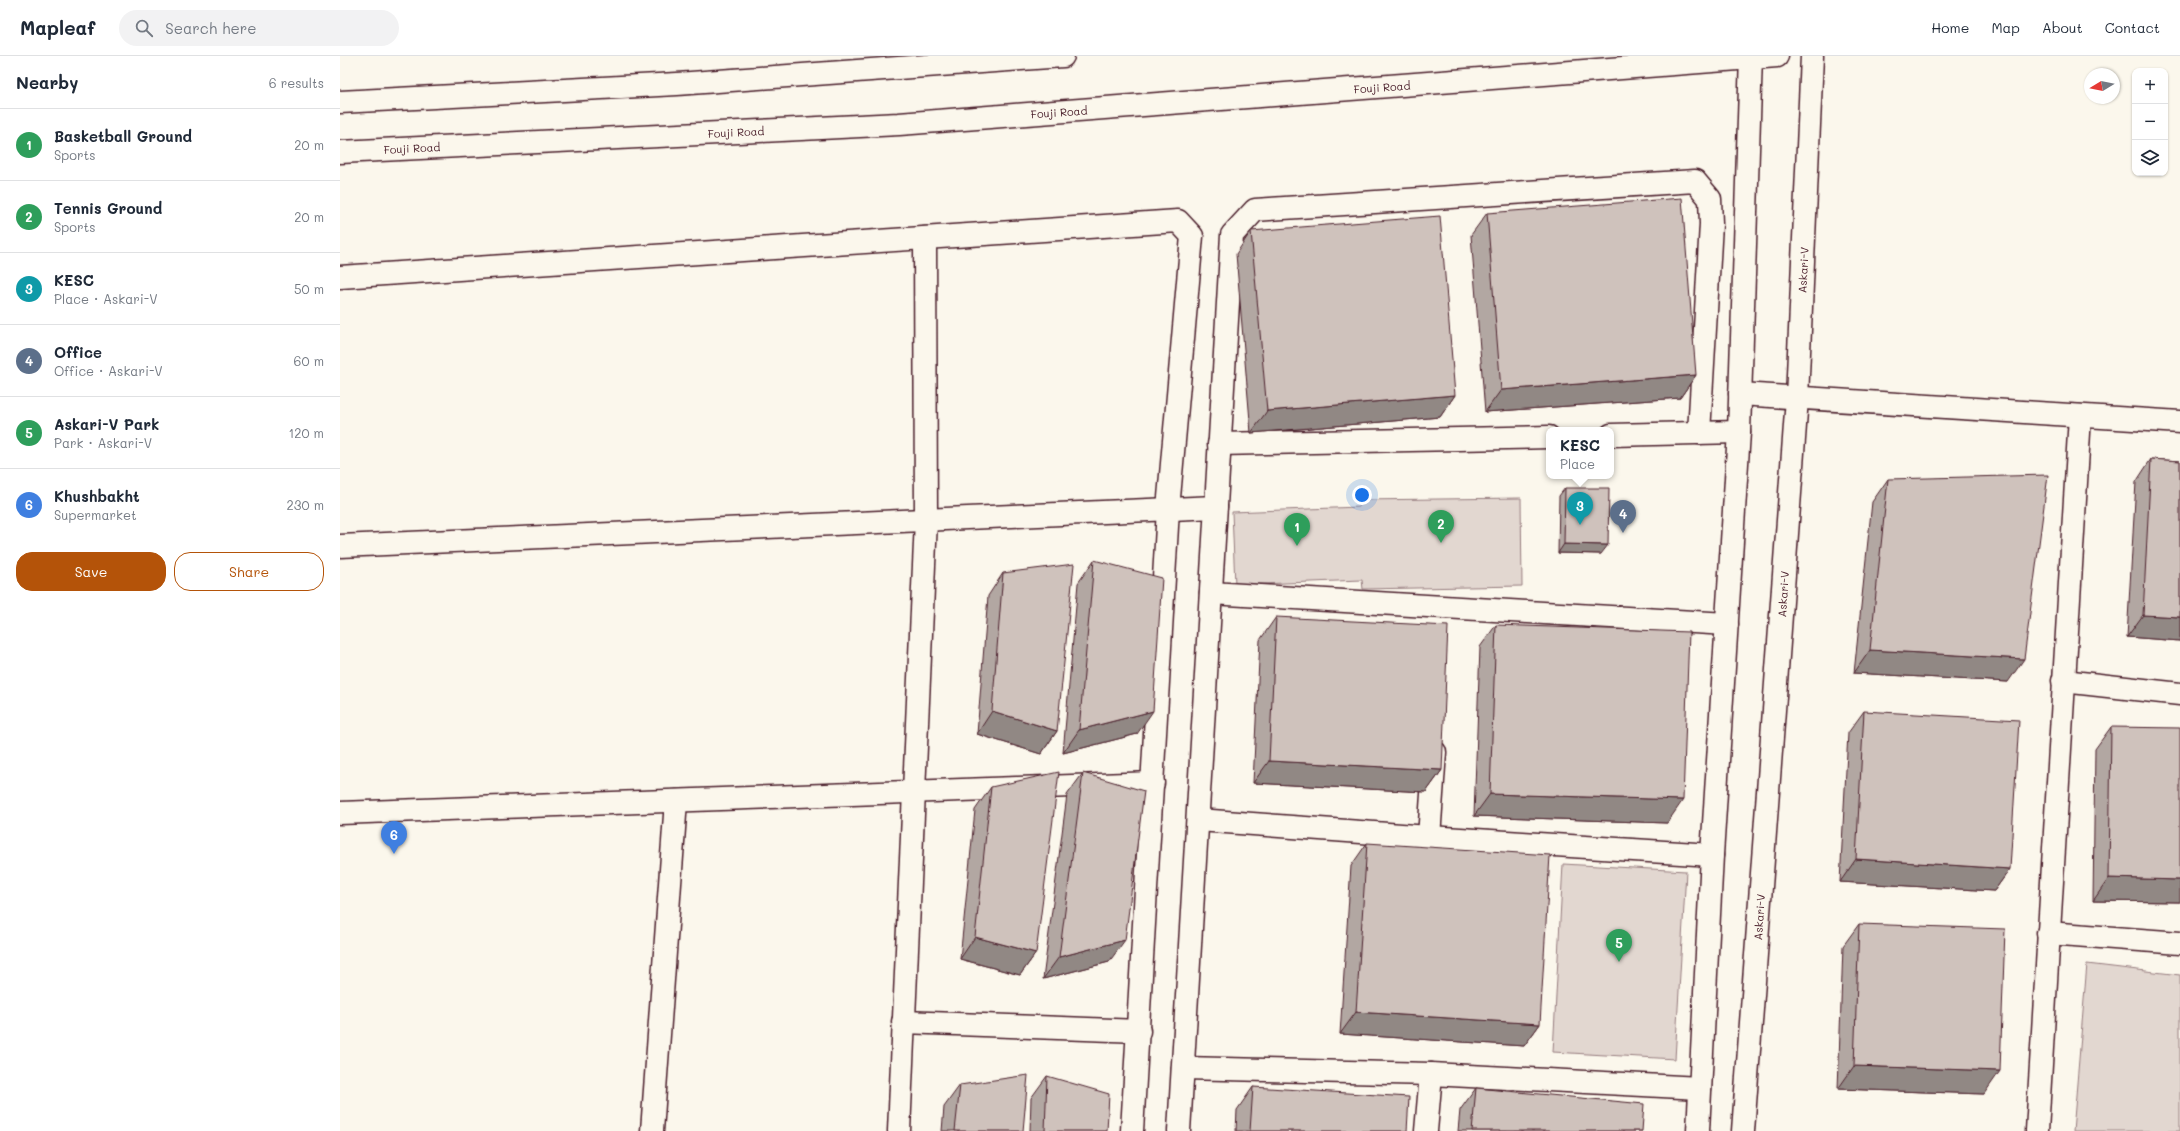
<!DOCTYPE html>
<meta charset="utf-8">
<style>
body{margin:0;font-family:Mali,sans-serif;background:#f2f2f3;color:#1f2937}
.controls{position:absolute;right:12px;top:12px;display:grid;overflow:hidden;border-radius:8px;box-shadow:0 1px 3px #0004}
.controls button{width:36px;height:36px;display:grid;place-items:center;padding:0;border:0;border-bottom:1px solid #e0e1e3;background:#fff;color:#1f2937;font:20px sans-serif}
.compass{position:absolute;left:1744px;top:12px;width:36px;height:36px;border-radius:50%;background:#fff;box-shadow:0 1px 3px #0004;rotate:260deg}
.you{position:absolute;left:1022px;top:439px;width:14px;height:14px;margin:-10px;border:3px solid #fff;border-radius:50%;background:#1a73e8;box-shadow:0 0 0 6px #1a73e833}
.badge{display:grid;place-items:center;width:26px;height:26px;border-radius:50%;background:#b45309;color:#fff;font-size:13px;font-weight:700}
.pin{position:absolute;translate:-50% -33px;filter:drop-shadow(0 1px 2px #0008)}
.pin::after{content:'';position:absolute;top:21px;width:14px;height:12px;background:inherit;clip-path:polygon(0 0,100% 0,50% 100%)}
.popup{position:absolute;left:1206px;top:371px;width:68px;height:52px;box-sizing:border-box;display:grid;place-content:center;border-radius:8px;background:#fff;filter:drop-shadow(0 1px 3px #0005);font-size:13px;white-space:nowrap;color:#747a83}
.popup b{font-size:15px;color:#1f2937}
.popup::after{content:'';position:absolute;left:50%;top:100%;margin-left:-8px;border:8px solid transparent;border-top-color:#fff}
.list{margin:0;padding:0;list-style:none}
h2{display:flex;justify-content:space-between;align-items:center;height:52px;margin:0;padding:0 16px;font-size:17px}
h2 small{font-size:13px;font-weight:400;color:#747a83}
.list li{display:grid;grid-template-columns:26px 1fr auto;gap:12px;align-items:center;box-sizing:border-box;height:72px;padding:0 16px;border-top:1px solid #e0e1e3}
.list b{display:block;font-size:15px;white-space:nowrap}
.list p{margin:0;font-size:13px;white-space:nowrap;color:#747a83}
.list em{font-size:13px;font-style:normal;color:#747a83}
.actions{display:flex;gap:8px;padding:12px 16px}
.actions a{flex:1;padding:9px 0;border:1px solid #b45309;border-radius:16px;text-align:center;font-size:14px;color:#b45309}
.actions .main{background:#b45309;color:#fff}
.icon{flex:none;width:22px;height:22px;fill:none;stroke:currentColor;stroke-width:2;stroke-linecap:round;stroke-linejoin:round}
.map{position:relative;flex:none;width:1840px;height:1075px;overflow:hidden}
header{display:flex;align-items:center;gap:24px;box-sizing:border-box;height:56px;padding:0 20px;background:#fff;border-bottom:1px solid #e0e1e3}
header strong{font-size:19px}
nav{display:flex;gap:22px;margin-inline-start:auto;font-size:14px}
.search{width:280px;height:36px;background:#f2f2f3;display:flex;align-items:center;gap:10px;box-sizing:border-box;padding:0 14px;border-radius:22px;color:#747a83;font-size:15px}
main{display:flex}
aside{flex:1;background:#fff}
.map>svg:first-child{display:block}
.green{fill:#e2d7d0;stroke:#967b7e}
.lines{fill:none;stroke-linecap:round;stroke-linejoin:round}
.minor-casing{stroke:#4a1f2b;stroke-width:25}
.major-casing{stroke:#4a1f2b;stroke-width:25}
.minor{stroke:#fbf7ec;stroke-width:22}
.major{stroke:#fbf7ec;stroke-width:22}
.wall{fill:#b2a7a2;stroke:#4a1f2b}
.shaded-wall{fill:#918884;stroke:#4a1f2b}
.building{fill:#cfc2bc;stroke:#4a1f2b}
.labels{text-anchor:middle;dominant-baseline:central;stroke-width:4;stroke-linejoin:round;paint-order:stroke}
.street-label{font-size:11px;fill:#4a1f2b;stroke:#fbf7ec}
</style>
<header>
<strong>Mapleaf</strong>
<div class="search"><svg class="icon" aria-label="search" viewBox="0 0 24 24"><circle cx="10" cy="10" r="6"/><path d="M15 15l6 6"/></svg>Search here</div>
<nav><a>Home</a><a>Map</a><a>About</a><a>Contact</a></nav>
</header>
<main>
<aside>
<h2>Nearby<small>6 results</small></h2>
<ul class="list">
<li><span class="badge" style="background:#2e9e5b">1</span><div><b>Basketball Ground</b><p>Sports</p></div><em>20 m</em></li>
<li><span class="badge" style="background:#2e9e5b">2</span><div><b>Tennis Ground</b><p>Sports</p></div><em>20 m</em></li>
<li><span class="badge" style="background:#0f9aa8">3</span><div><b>KESC</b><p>Place · Askari-V</p></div><em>50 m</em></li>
<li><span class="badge" style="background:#5c6f8a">4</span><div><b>Office</b><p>Office · Askari-V</p></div><em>60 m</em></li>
<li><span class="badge" style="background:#2e9e5b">5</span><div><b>Askari-V Park</b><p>Park · Askari-V</p></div><em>120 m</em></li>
<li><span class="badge" style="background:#3f7fe0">6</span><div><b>Khushbakht</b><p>Supermarket</p></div><em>230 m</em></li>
</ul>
<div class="actions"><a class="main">Save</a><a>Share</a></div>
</aside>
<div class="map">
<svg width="1840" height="1075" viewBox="0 0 1840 1075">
<rect width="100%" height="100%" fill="#fbf7ec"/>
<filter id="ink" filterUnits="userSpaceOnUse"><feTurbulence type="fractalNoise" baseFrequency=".025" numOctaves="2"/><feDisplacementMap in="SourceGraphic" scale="8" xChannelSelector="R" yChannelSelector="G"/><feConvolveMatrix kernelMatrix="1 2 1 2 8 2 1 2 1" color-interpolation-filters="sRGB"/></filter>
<g filter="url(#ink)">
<!-- green -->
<g class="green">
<polygon points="1181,442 1182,530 1023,533 1022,524 895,529 892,456 1019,451 1019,444"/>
<polygon points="1223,808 1346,815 1335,1003 1213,996"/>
<polygon points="1747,908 1840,919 1840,1075 1733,1075"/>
</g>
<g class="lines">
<!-- minor casing -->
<g class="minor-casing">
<g id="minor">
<polyline points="0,221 838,165 852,180 828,453 792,1075"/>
<polyline points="1400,338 1840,366"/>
<polyline points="1271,379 1399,376"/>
<polyline points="879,388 1209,381"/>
<polyline points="0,490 876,451"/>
<polyline points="871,537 1387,568"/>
<polyline points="1723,625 1840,638"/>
<polyline points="0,757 813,727"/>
<polyline points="858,764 1089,781 1372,799"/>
<polyline points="1089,781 1095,696"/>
<polyline points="1708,877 1840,887"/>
<polyline points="563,966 799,975"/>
<polyline points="843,1012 1091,1018 1360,1032"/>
<polyline points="312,1075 336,745"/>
<polyline points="559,1075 586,464 585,182"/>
<polyline points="839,1075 892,179 915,154 1355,125 1370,143 1371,168 1359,377"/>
<polyline points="1086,1075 1091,1018"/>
<polyline points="1358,1075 1372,799 1399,376 1411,0"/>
<polyline points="1403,1075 1457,342 1472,0"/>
<polyline points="1697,1075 1740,360"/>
</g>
</g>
<!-- major casing -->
<g class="major-casing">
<g id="major">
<polyline points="0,46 337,28 723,0"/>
<polyline points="0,96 559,68 1437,0"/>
</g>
</g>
<!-- minor -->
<use href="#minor" class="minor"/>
<!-- major -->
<use href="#major" class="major"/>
</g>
<!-- wall -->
<g class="wall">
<polygon points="1147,157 1356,319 1340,342 1145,356 1131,179"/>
<polygon points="911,175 1115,339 1100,361 911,377 896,198"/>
<polygon points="1811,403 1840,405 1840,585 1787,581 1796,426"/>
<polygon points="1548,423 1668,626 1514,617 1532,446"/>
<polygon points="1225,432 1261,498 1218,497 1219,440"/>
<polygon points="754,504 797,678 723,697 738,527"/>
<polygon points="663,517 717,675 701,698 637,678 648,540"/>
<polygon points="936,561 1102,714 1086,736 913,727 920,584"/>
<polygon points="1156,569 1327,767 1134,760 1140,591"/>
<polygon points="1524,655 1670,813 1654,835 1500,826 1508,677"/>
<polygon points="1771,671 1840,846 1753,845 1755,693"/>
<polygon points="743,717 769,906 703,923 727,739"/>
<polygon points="651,731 696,897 680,919 620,903 635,754"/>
<polygon points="1027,787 1200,968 1184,990 1000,978 1011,810"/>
<polygon points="1519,868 1644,1038 1498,1033 1503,890"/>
<polygon points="707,1020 767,1075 690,1075 691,1042"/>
<polygon points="620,1029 683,1075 602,1075 604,1051"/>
<polygon points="913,1031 1067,1075 896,1075 897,1054"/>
<polygon points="1136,1032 1302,1075 1118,1075 1120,1054"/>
</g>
<!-- shaded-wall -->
<g class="shaded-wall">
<polygon points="1356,319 1340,342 1145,356 1161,334"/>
<polygon points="1115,339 1100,361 911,377 927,355"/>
<polygon points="1224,488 1268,489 1261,498 1218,497"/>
<polygon points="1803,559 1840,561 1840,585 1787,581"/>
<polygon points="1530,594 1684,603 1668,626 1514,617"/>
<polygon points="652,655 717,675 701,698 637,678"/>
<polygon points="813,655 797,678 723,697 739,674"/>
<polygon points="929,705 1102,714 1086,736 913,727"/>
<polygon points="1150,738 1343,744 1327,767 1134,760"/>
<polygon points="1516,803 1670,813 1654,835 1500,826"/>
<polygon points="1769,822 1840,824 1840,846 1753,845"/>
<polygon points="635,881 696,897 680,919 620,903"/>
<polygon points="785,884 769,906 703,923 719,901"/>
<polygon points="1016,956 1200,968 1184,990 1000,978"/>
<polygon points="1514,1010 1660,1015 1644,1038 1498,1033"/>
</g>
<!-- building -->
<g class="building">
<polygon points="1342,142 1356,319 1161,334 1147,157"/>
<polygon points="1100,160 1115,339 927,355 911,175"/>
<polygon points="1811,403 1840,405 1840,561 1803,559"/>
<polygon points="1708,419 1684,603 1530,594 1548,423"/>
<polygon points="1225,432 1269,432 1268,489 1224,488"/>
<polygon points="754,504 822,522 813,655 739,674"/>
<polygon points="734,508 717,675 652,655 663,517"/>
<polygon points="936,561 1108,570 1102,714 929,705"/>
<polygon points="1156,569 1349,576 1343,744 1150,738"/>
<polygon points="1524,655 1679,664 1670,813 1516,803"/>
<polygon points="1771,671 1840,672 1840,824 1769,822"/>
<polygon points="719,716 696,897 635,881 651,731"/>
<polygon points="743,717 804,735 785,884 719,901"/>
<polygon points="1027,787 1210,799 1200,968 1016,956"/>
<polygon points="1519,868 1665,873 1660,1015 1514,1010"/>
<polygon points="688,1019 683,1075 615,1075 620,1029"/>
<polygon points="707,1020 769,1038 767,1075 705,1075"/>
<polygon points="913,1031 1069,1041 1067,1075 910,1075"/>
<polygon points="1136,1032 1304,1048 1302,1075 1132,1075"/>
</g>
</g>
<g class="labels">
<!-- street labels -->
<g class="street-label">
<text transform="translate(1042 31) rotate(-4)">Fouji Road</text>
<text transform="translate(719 56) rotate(-4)">Fouji Road</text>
<text transform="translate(396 76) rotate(-3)">Fouji Road</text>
<text transform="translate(72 92) rotate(-3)">Fouji Road</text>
<text transform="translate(1463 214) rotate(-87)">Askari-V</text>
<text transform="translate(1443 538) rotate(-86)">Askari-V</text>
<text transform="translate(1419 861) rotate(-86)">Askari-V</text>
</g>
</g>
</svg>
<div class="controls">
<button>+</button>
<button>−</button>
<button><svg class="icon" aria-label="layers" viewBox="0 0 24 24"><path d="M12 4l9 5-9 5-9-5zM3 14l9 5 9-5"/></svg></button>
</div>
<svg class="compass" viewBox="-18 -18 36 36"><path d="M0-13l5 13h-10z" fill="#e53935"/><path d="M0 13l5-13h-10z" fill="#747a83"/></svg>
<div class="you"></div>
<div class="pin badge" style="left:957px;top:490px;background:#2e9e5b">1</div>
<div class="pin badge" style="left:1101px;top:487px;background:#2e9e5b">2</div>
<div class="pin badge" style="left:1240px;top:469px;background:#0f9aa8">3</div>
<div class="popup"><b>KESC</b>Place</div>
<div class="pin badge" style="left:1283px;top:477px;background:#5c6f8a">4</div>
<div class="pin badge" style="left:1279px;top:906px;background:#2e9e5b">5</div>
<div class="pin badge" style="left:54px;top:798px;background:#3f7fe0">6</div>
</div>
</main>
